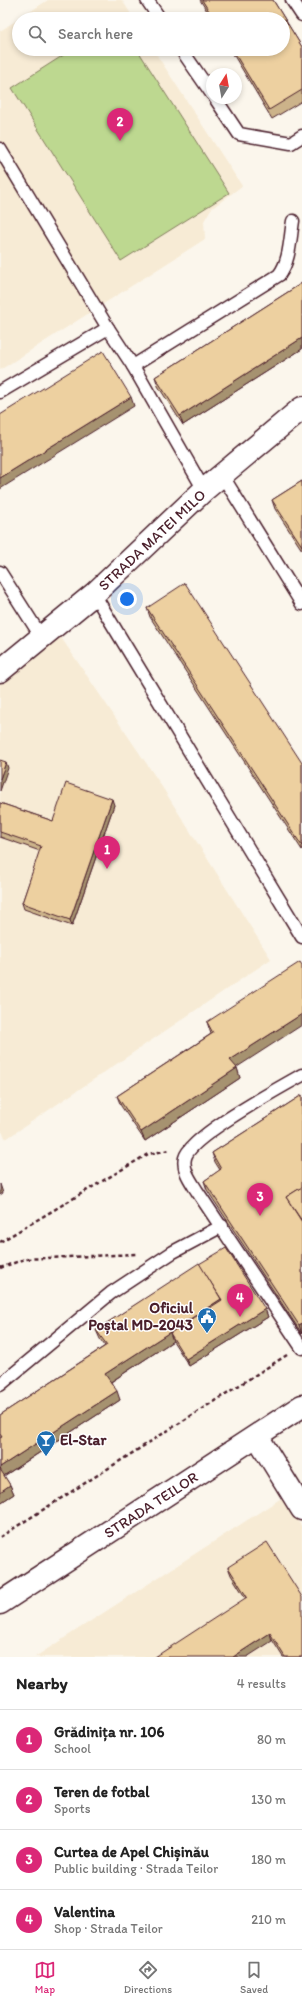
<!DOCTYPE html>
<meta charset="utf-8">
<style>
body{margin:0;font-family:Itim,sans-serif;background:#f2f2f2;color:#222}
.compass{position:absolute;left:206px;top:68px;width:36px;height:36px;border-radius:50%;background:#fff;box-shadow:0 2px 6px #0003;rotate:11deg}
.you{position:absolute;left:127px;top:599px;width:14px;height:14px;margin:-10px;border:3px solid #fff;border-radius:50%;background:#1a73e8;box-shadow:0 0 0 6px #1a73e833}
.badge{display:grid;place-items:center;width:26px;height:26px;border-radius:50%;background:#db2777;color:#fff;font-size:13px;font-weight:700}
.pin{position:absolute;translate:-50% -33px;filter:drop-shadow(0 1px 2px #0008)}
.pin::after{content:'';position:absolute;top:21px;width:14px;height:12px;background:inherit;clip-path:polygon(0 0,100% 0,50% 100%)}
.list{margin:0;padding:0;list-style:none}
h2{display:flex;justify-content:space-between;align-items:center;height:52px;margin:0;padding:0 16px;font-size:17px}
h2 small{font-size:13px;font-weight:400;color:#767676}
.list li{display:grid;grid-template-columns:26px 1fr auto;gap:12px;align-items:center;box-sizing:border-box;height:60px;padding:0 16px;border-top:1px solid #e0e0e0}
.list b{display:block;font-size:15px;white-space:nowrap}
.list p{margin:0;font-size:13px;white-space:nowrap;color:#767676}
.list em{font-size:13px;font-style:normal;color:#767676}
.icon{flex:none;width:22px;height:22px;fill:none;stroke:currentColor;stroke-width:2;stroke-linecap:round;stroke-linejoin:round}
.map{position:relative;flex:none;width:302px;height:1657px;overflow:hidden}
.search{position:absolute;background:#fff;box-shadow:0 2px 6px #0003;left:12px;right:12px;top:12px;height:44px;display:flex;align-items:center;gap:10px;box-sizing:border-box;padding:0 14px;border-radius:22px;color:#767676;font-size:15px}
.sheet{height:292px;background:#fff}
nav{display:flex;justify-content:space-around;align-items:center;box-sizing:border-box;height:56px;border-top:1px solid #e0e0e0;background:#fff;font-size:11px;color:#767676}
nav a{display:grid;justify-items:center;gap:2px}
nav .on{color:#db2777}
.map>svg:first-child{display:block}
.built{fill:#f7ebd5}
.green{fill:#bdd890;stroke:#847c5e}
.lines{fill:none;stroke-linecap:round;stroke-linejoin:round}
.lane-casing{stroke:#4a1f2b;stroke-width:15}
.street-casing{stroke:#4a1f2b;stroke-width:25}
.path{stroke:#4a1f2b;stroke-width:2.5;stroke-dasharray:4 3;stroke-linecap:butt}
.lane{stroke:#fff;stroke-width:12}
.street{stroke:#fff;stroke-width:22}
.wall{fill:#ccb38a;stroke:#4a1f2b}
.shaded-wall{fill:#a69270;stroke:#4a1f2b}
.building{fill:#edd0a0;stroke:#4a1f2b}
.labels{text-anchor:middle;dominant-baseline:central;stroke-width:3;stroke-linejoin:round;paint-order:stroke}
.street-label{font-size:15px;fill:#4a1f2b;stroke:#fff}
.poi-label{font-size:15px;font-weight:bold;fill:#4a1f2b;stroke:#fff;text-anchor:end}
</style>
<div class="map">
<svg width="302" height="1657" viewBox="0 0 302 1657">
<rect width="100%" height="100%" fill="#fbf6ec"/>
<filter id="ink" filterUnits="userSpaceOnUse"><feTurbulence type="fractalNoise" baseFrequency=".025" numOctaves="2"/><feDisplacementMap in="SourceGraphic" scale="8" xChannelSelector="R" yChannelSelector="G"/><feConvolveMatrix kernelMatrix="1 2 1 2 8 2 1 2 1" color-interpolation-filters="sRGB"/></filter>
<g filter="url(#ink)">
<!-- built -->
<g class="built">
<polygon points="48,0 122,0 134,19 19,19 19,49 153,49 242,186 211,209 204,221 205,239 0,370 0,31"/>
<polygon points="60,636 157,779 271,959 6,1139 0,1128 0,682"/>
<polygon points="283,1497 302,1527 302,1657 35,1657"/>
</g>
<!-- green -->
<polygon class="green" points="73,49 137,49 229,193 121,261 12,88"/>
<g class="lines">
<!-- lane casing -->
<g class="lane-casing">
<g id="lane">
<polyline points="147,0 160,19"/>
<polyline points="292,0 302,15"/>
<polyline points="181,49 212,94"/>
<polyline points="215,98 239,134 291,143 302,136"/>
<polyline points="0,149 108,328 133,366 204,490"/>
<path d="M133 366 279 275C290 261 290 239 293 221"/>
<polyline points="0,392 108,328"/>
<polyline points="222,475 302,604"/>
<polyline points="0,572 42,638"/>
<polyline points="94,594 302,937"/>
<path d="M302 1075C280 1088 190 1136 185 1158 182 1170 191 1181 197 1191L302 1348"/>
<polyline points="0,1385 111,1293 173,1252 222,1226"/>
</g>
</g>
<!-- street casing -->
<g class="street-casing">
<g id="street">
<polyline points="0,671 94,594 204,490 302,408"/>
<polyline points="257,1436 302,1509"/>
<polyline points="0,1603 302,1406"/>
</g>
</g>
<!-- path -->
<g class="path">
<polyline points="0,1242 148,1154 169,1150"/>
<polyline points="0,1268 25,1259 136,1254"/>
<polyline points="0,1537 287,1355"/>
</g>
<!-- lane -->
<use href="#lane" class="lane"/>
<!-- street -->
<use href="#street" class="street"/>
</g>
<!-- wall -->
<g class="wall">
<polygon points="200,0 273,0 302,47 302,101 272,119 230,49 283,49 283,19 212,19"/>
<polygon points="302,283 302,349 183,425 158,386 155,377"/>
<polygon points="302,481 302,550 275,509 272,500"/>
<polygon points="147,608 302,763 302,850 150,617"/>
<polygon points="0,803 53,821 114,805 72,926 24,909 22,903 40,851 0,837"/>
<polygon points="207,1022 237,1068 240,1078 145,1141 121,1106 117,1096 211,1034"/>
<polygon points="302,1095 302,1334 207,1190 204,1181 220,1170 215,1162 212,1153"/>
<polygon points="199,1264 265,1309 268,1317 189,1366 173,1341 111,1382 120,1400 4,1476 10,1485 14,1494 0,1503 0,1415 105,1346 100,1339 96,1330"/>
<polygon points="228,1567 302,1657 283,1657 231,1575"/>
</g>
<!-- shaded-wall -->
<g class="shaded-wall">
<polygon points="302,338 302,349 183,425 180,416"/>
<polygon points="131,397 134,406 0,489 0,478"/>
<polygon points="6,762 8,768 0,791 0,779"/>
<polygon points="112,799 114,805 72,926 70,920"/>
<polygon points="302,1014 302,1025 234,1069 230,1060"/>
<polygon points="237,1068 240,1078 145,1141 141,1132"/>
<polygon points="0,1184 3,1193 0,1195"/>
<polygon points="221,1299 224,1308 170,1333 173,1341 109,1383 105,1374"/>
<polygon points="265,1309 268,1317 189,1366 186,1359"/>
<polygon points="302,1323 302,1334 299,1325"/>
<polygon points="117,1391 120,1400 2,1477 0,1471 0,1467"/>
<polygon points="10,1485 14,1494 0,1503 0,1492"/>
<polygon points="270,1633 272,1641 247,1657 233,1657"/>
</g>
<!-- building -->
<g class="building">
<polygon points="202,0 273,0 302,47 302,90 269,110 232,49 283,49 283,19 214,19"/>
<polygon points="302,283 302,338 180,416 155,377"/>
<polygon points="103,351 131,397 0,478 0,415"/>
<polygon points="302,481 302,546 272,500"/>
<polygon points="185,583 302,763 302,846 147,608"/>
<polygon points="0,760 6,762 0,779"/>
<polygon points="66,783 112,799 70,920 22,903 41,846 0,832 0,803 53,821"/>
<polygon points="300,962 302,965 302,1014 230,1060 237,1068 141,1132 117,1096 213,1033 207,1022"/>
<polygon points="302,1095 302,1187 286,1197 302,1222 302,1323 299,1325 204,1181 221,1169 212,1153"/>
<polygon points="302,1187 302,1221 286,1197"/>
<polygon points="226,1248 265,1309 186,1359 170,1333 222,1300 199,1264"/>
<polygon points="199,1263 221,1299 105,1374 117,1391 0,1467 0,1438 2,1437 0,1434 0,1415 107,1345 96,1330"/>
<polygon points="0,1469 10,1485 0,1492"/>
<polygon points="267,1542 302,1597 302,1657 285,1657 270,1633 233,1657 155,1657 247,1597 228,1567"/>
</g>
</g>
<!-- icons -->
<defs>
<g id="civic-pin" transform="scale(1)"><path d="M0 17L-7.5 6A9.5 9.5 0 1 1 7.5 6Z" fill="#1f6fb2" stroke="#fff"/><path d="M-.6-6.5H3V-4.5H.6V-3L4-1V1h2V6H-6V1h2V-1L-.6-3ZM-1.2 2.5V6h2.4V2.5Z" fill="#fff"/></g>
<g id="bar-pin" transform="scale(1)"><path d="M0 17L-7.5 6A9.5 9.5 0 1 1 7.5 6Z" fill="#1f6fb2" stroke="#fff"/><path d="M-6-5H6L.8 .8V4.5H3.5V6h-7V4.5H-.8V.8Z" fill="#fff"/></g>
</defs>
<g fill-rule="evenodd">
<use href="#civic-pin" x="207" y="1317"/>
<use href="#bar-pin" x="46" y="1440"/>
</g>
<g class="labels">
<!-- street labels -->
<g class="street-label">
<text transform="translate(152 540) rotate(-43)">STRADA MATEI MILO</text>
<text transform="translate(151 1505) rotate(-33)">STRADA TEILOR</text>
</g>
<!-- poi labels -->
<g class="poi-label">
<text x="193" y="1308">Oficiul<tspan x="193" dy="17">Poștal MD-2043</tspan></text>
<text x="60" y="1440" text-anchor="start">El-Star</text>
</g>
</g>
</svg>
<svg class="compass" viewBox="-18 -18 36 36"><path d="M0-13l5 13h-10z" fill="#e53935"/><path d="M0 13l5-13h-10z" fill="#767676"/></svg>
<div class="you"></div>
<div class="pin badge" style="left:107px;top:869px">1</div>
<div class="pin badge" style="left:120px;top:141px">2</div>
<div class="pin badge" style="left:260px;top:1216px">3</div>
<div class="pin badge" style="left:240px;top:1317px">4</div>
<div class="search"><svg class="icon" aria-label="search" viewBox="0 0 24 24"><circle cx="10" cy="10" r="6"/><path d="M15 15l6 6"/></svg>Search here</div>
</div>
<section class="sheet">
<h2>Nearby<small>4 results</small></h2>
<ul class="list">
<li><span class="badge">1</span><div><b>Grădinița nr. 106</b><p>School</p></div><em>80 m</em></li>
<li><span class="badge">2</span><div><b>Teren de fotbal</b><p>Sports</p></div><em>130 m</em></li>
<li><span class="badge">3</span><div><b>Curtea de Apel Chișinău</b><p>Public building · Strada Teilor</p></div><em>180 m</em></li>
<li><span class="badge">4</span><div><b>Valentina</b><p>Shop · Strada Teilor</p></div><em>210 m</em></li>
</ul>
</section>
<nav>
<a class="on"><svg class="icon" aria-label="map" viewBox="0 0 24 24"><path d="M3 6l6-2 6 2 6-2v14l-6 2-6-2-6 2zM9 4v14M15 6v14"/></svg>Map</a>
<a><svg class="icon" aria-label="directions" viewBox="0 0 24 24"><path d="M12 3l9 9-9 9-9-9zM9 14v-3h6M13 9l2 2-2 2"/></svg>Directions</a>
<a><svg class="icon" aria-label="saved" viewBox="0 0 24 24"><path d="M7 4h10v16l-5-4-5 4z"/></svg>Saved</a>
</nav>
